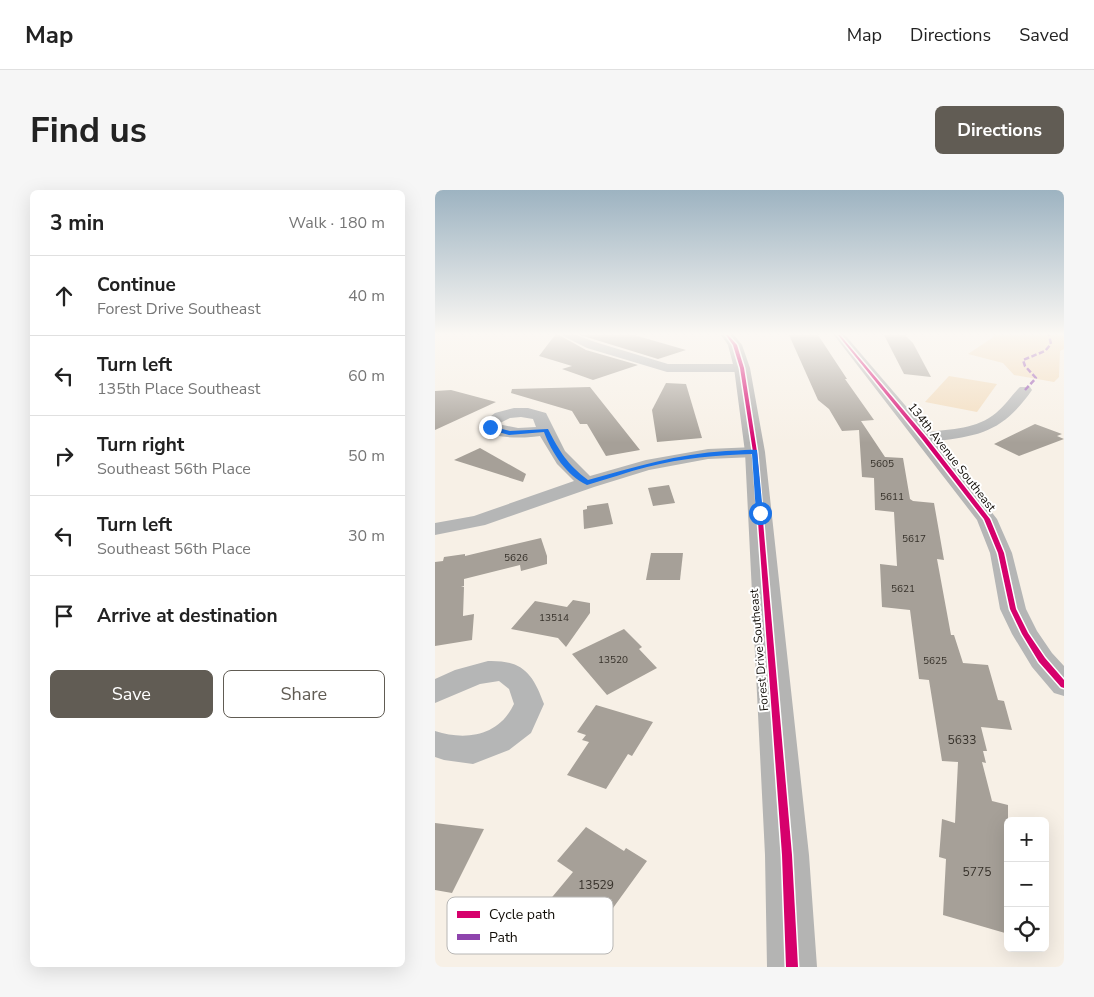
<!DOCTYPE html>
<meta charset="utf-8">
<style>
body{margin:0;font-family:"Nunito Sans",sans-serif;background:#f6f6f6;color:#222}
.controls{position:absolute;right:15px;bottom:15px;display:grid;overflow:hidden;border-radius:8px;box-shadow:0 5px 20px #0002}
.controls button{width:45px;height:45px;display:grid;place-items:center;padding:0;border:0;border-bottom:1px solid #e0e0e0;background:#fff;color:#222;font:25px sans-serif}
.stop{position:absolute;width:15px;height:15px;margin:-11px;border:4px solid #1a73e8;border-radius:50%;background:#fff}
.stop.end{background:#1a73e8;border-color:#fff;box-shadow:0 1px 5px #0008}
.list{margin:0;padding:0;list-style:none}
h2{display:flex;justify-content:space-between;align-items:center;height:65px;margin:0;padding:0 20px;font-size:21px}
h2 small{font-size:16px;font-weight:400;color:#767676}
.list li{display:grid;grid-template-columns:32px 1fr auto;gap:15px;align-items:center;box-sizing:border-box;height:80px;padding:0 20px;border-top:1px solid #e0e0e0}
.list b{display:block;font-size:19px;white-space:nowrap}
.list p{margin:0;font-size:16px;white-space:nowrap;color:#767676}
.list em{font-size:16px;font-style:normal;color:#767676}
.actions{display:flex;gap:10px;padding:15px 20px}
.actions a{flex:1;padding:11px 0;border:1px solid #615c54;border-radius:8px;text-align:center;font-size:18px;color:#615c54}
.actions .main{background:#615c54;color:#fff}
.icon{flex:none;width:28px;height:28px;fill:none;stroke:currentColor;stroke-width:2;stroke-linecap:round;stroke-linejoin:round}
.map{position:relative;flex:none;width:629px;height:777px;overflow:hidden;border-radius:8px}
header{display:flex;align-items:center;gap:30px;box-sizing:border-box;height:70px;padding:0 25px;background:#fff;border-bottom:1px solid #e0e0e0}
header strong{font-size:24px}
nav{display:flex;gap:28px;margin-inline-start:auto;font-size:18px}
.intro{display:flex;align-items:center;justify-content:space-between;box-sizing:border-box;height:120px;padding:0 30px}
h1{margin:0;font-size:35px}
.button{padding:12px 22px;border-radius:8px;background:#615c54;color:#fff;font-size:18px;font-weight:700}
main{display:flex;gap:30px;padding:0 30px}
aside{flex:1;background:#fff;border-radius:8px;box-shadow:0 5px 20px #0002}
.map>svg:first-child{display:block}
.green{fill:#f2dbbb}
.building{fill:#a6a098}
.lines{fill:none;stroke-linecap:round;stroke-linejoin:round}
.minor{fill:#b5b6b6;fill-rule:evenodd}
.secondary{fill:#b4b4b3;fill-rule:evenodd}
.quiet{stroke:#8e44ad;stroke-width:2.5;stroke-dasharray:5.5 2.5;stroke-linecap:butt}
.cycleway-casing{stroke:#fff;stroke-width:3}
.cycleway{fill:#d6006c;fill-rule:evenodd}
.route{fill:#1a73e8}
.labels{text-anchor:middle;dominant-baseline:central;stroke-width:4;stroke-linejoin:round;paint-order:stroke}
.number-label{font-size:10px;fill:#36312a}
.street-label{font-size:12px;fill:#100c06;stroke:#fff}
.near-number-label{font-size:12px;fill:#36312a}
.key{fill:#fff;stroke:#b7b6b4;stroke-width:1}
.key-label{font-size:14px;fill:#100c06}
</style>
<header>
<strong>Map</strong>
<nav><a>Map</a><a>Directions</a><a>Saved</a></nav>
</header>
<div class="intro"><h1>Find us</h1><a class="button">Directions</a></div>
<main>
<aside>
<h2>3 min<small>Walk · 180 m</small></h2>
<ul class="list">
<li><svg class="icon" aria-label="ahead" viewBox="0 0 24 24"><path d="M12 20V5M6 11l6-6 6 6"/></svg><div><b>Continue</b><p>Forest Drive Southeast</p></div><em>40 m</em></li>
<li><svg class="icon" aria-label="left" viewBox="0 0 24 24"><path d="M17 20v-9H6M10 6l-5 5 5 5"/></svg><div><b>Turn left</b><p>135th Place Southeast</p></div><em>60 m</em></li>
<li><svg class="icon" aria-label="right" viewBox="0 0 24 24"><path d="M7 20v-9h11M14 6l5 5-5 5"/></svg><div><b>Turn right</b><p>Southeast 56th Place</p></div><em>50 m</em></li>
<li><svg class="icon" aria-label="left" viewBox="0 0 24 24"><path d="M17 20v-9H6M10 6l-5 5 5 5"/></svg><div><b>Turn left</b><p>Southeast 56th Place</p></div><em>30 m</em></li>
<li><svg class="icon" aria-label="arrive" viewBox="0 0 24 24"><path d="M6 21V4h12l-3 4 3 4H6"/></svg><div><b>Arrive at destination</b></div></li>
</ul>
<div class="actions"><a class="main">Save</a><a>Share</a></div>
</aside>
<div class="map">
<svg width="629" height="777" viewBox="0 0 629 777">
<rect width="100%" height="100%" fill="#f7f0e6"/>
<!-- green -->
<g class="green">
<polygon points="559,145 629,145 629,159 625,161 624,187 619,192 579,185 568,173 533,164 557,148"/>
<polygon points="514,186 562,194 542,222 490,212"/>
</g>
<!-- building -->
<g class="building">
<polygon points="120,145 124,145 151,160 203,175 158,190 127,179 137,176 104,166"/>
<polygon points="145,145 199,145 251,160 223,169"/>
<polygon points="354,145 383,145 412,189 410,189 439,230 426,231 450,267 468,268 475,309 478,311 499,313 509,370 502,369 516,445 519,445 528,473 553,475 563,510 569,511 577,540 546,537 552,561 548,561 551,573 547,572 557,611 573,615 573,696 569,695 570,743 508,725 511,669 504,667 507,629 520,633 523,572 507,571 494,490 484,489 475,420 447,417 445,374 462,376 459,322 440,320 439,288 427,287 424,240 407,241 394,219 383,210"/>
<polygon points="449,145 470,145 478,153 496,187 469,184"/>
<polygon points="231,193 251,194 267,248 222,252 217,220"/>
<polygon points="155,197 159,202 205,260 171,266 152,234 145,234 137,221 76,203 77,199"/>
<polygon points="16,200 61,212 0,240 0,201"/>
<polygon points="600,234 627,244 622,246 629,249 584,266 559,254"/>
<polygon points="45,258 91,284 88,292 19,270"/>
<polygon points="234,295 240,313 218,316 213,298"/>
<polygon points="173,313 178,334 149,339 148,320 152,319 152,316"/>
<polygon points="106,348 112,366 112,374 86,381 85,375 29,389 29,396 26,396 29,397 28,426 39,424 37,450 0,456 0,372 8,371 9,367 30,364 30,366"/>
<polygon points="216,363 248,363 245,390 211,390"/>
<polygon points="138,410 155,413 155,423 131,457 123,448 76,439 100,411 132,417"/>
<polygon points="189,439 207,457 204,459 222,478 172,505 137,464"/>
<polygon points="161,515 218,532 197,566 193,564 171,599 132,585 154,552 147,550 151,545 142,542"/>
<polygon points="0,633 49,639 17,703 0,700"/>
<polygon points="151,637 189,661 191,658 212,671 178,718 175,716 139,763 98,730 138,682 122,671"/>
</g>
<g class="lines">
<!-- minor -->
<g class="minor">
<polygon points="126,145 141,145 160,152 233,174 307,174 314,178 307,182 232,182 152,158"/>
<path d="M399 145H410L493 242C516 239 542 239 561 223 570 216 577 205 585 197H595L597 200C569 240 547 246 501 251L562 329 577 363 591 419 602 441 617 463 629 476V506L619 503 597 477 577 444 565 419 555 363 542 330Z"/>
<path d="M79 218H93L111 223 130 261 155 286 211 270 273 259 320 257 326 258 329 262 326 266 320 267 273 269 214 280 159 297 50 335 0 345V333L39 326 139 291 122 274 105 246C93 248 47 251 47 233L60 223ZM86 227 98 229 101 237 83 238 63 234 75 228Z"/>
<path d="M53 471C88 470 98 484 109 514L96 543 74 560 38 574 9 570 0 567V541C31 551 64 546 79 514L74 499 64 491 45 494 0 513V489L20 480Z"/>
</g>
<!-- secondary -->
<polygon class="secondary" points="286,145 299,145 307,155 315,178 330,262 374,665 382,777 332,777 330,665 310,262 299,178 293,155"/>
<!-- quiet -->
<polyline class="quiet" points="590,200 601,188 590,176 588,170 610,161 616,154 614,145"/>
<!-- cycleway casing -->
<g class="cycleway-casing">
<g id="cycleway">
<polygon points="291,145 293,145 302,155 309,178 322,262 357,665 363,777 351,777 347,665 318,262 305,178 298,155"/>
<polygon points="403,145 405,145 491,247 555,329 569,363 581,419 593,443 610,468 629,490 629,498 626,497 604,472 587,444 575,419 563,363 549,329 487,249"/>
</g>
</g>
<!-- cycleway -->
<use href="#cycleway" class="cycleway"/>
</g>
<!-- sky -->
<linearGradient id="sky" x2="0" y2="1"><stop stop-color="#9db3c1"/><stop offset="0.57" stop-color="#fbf8f4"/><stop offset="1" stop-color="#fbf8f4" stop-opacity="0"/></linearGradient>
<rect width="629" height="253" fill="url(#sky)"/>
<!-- route -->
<path class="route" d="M55 236 75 241 113 239C125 262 132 274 153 290 199 277 243 264 291 261 301 261 312 259 322 260L328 323 325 325 321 323 317 264C282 265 247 268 212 277 192 282 173 289 152 295 131 285 117 263 109 242L74 245 53 239Z"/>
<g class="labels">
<!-- number labels -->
<g class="number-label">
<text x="447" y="274">5605</text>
<text x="457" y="307">5611</text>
<text x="479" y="349">5617</text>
<text x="81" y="368">5626</text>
<text x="468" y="399">5621</text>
<text x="119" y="428">13514</text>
<text x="178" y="470">13520</text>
<text x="500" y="471">5625</text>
</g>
<!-- street labels -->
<g class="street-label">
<text transform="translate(517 267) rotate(52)">134th Avenue Southeast</text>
<text transform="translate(324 460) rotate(-95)">Forest Drive Southeast</text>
</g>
<!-- near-number labels -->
<g class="near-number-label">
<text x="527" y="550">5633</text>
<text x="542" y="682">5775</text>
<text x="161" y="695">13529</text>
</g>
</g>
<!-- legend -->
<rect x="12" y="707" width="166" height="57" rx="8" class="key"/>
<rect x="22" y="721" width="23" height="7" fill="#d6006c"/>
<rect x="22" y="744" width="23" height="6" fill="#8e44ad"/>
<g class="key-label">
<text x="54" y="729">Cycle path</text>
<text x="54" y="752">Path</text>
</g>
</svg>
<div class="controls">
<button>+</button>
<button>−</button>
<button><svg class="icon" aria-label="locate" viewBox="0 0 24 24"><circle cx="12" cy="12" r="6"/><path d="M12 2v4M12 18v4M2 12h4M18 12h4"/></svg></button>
</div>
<div class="stop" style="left:325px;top:323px"></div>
<div class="stop end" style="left:55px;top:237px"></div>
</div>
</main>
